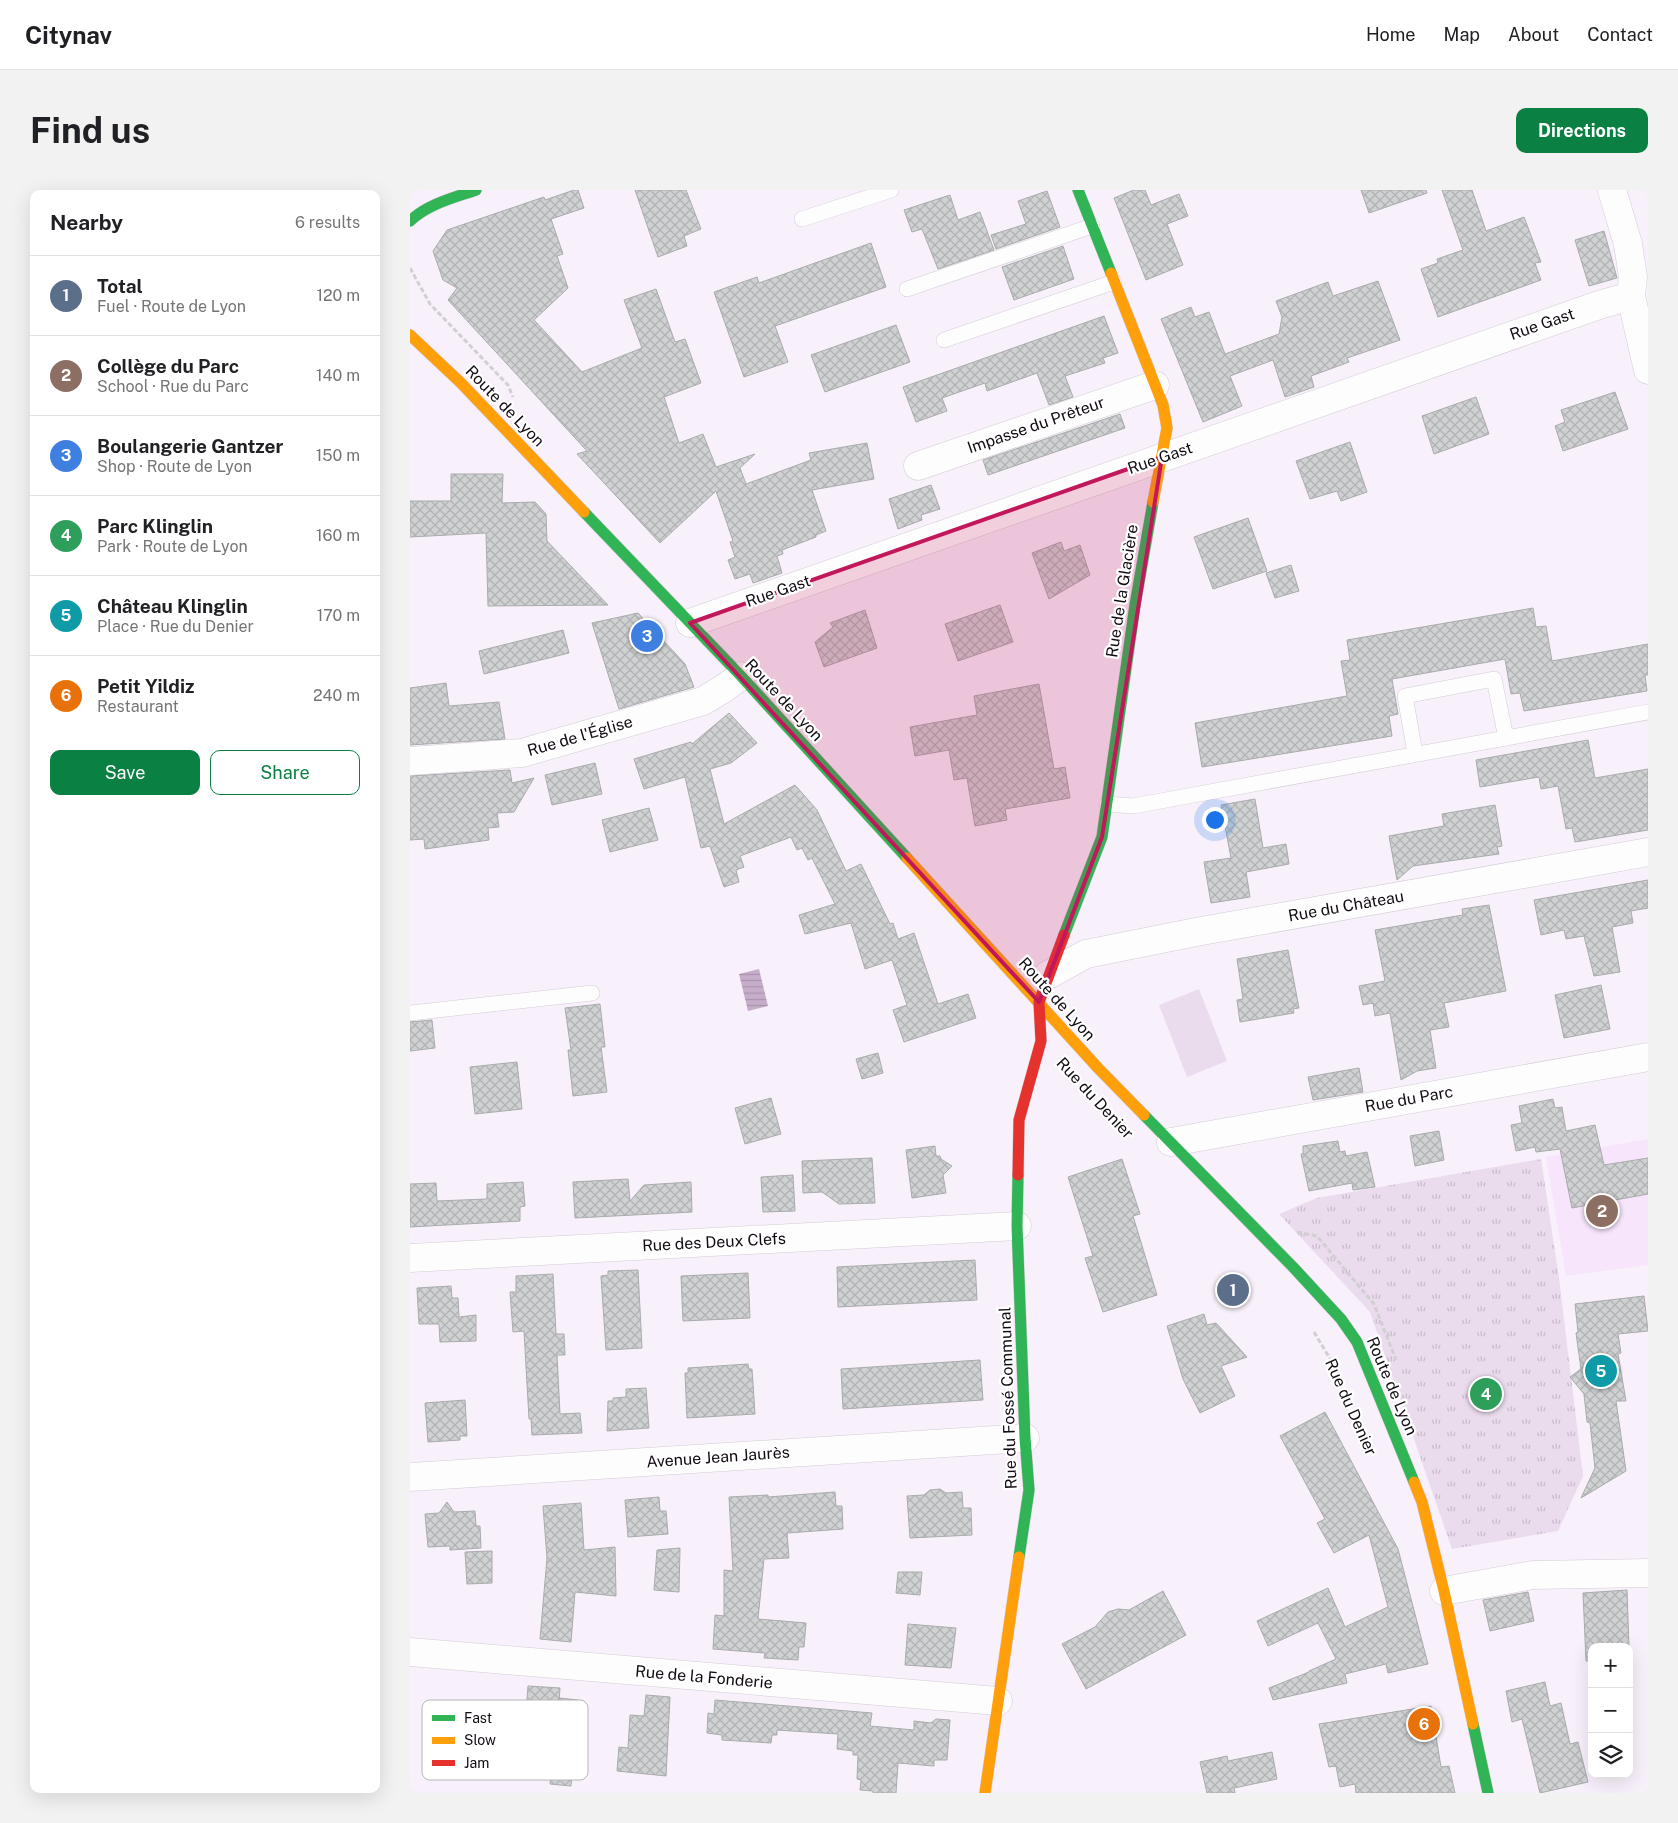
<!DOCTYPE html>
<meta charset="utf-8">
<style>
body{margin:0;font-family:"Public Sans",sans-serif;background:#f2f2f2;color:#202124}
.controls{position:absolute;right:15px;bottom:15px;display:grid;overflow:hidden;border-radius:10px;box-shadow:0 5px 20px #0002}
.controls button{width:45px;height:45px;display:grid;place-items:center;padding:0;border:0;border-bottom:1px solid #e0e0e0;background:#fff;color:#202124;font:25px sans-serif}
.you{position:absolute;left:804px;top:629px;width:18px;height:18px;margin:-12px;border:4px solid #fff;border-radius:50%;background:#1a73e8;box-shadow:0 0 0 8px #1a73e833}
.badge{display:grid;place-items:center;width:32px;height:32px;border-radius:50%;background:#0b8043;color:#fff;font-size:16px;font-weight:700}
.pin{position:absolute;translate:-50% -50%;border:2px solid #fff;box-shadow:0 1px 5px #0006}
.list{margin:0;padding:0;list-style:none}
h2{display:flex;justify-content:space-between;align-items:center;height:65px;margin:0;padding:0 20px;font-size:21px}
h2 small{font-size:16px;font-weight:400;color:#757577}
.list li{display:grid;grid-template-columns:32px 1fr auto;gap:15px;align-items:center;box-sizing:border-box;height:80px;padding:0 20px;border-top:1px solid #e0e0e0}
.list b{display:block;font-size:19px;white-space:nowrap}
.list p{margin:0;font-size:16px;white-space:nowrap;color:#757577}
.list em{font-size:16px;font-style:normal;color:#757577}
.actions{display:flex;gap:10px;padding:15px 20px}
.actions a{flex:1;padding:11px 0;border:1px solid #0b8043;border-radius:10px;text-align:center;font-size:18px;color:#0b8043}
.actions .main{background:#0b8043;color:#fff}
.icon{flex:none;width:28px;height:28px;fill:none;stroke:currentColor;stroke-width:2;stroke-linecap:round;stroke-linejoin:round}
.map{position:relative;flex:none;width:1238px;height:1603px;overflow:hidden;border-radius:10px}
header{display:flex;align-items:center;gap:30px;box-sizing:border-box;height:70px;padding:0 25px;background:#fff;border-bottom:1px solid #e0e0e0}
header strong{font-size:24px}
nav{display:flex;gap:28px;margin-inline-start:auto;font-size:18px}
.intro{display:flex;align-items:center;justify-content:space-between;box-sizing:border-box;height:120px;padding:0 30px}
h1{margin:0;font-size:35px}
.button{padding:12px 22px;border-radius:10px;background:#0b8043;color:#fff;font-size:18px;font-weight:700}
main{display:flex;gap:30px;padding:0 30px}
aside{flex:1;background:#fff;border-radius:10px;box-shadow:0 5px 20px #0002}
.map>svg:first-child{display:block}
.built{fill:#f7e5fb}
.green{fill:#eadced}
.park{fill:url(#park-tufts)}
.water{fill:url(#water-rules)}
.building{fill:url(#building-cross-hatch);stroke:#a9abac}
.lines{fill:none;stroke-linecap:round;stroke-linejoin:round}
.lane-casing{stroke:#d3cbd5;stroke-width:16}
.street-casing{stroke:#d3cbd5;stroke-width:29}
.fast-casing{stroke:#d3cbd5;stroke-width:12}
.slow-casing{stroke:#d3cbd5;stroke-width:12}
.jam-casing{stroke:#d3cbd5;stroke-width:12}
.path{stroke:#d2cfd2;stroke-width:3;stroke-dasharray:5 2.5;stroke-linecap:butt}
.lane{stroke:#fefdfe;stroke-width:15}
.street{stroke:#fefdfe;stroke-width:28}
.fast{stroke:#30b455;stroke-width:11}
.slow{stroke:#ff9f0a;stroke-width:11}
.jam{stroke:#e5322d;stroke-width:11}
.marked{fill:#c2185b;fill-opacity:0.2;stroke:#c2185b;stroke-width:4;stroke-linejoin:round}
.labels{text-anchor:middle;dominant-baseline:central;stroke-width:4.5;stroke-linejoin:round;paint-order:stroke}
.street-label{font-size:16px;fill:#110a12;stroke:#fff}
.key{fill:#fff;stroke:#b8b6b8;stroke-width:1}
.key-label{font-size:14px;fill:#110a12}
</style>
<header>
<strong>Citynav</strong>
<nav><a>Home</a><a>Map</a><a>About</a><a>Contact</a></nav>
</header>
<div class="intro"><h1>Find us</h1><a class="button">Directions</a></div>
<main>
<aside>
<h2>Nearby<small>6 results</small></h2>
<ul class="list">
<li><span class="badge" style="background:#5c6f8a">1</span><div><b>Total</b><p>Fuel · Route de Lyon</p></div><em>120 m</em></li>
<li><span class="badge" style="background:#8d6e63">2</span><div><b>Collège du Parc</b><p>School · Rue du Parc</p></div><em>140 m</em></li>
<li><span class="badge" style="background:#3f7fe0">3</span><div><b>Boulangerie Gantzer</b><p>Shop · Route de Lyon</p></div><em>150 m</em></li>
<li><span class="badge" style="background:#2e9e5b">4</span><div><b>Parc Klinglin</b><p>Park · Route de Lyon</p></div><em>160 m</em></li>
<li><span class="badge" style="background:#0f9aa8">5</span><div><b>Château Klinglin</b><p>Place · Rue du Denier</p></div><em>170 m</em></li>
<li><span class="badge" style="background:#e8710a">6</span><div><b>Petit Yildiz</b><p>Restaurant</p></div><em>240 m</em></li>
</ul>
<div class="actions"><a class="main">Save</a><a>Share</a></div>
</aside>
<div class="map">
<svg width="1238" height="1603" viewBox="0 0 1238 1603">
<defs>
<pattern id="park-tufts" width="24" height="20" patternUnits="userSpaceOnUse" patternTransform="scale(1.25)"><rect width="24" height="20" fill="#eadced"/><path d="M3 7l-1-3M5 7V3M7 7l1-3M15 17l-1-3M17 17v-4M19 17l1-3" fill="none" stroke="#c8bbca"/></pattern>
<pattern id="water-rules" width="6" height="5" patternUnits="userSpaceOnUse" patternTransform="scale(1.25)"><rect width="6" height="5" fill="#c6aeca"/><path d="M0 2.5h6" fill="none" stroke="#a994ac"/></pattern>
<pattern id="building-cross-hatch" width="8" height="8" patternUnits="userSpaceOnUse" patternTransform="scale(1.25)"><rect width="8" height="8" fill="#cfd1d2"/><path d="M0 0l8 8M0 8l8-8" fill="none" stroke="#b1b2b3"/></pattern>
</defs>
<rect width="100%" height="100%" fill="#f8f0fa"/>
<!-- built -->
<polygon class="built" points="1238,949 1238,1075 1156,1086 1136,967"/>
<!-- green -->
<polygon class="green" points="789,799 817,871 777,887 749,815"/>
<!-- park -->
<polygon class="park" points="1131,969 1149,1088 1173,1286 1148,1341 1042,1359 960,1122 869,1024 907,1008"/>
<!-- water -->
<polygon class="water" points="349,779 358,816 338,821 329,784"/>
<!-- building -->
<g class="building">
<polygon points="164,0 168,0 174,18 141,29 153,64 147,66 158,98 124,130 172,182 232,158 214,110 246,99 265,152 275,149 291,193 254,207 269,253 293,244 306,277 345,264 330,278 336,294 401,270 399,263 457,253 464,289 402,300 416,341 406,345 406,347 372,360 373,364 367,366 372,383 343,393 340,384 325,389 318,370 325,367 320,352 323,351 306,301 250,353 167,264 177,261 38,110 47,98 33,90 23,61 37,40 134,7 135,10"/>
<polygon points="225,0 276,0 291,39 274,46 277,56 248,67"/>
<polygon points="724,0 735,0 741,15 769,4 778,26 757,34 773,75 736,90 704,8"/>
<polygon points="951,0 1016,0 1017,3 959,23"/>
<polygon points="1032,0 1062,0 1076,41 1114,27 1131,72 1125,73 1131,90 1028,127 1011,79 1028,73 1027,69 1053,60"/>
<polygon points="637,1 650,37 586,59 581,45 616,34 608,11"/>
<polygon points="540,5 548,30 570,22 584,60 528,79 512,39 502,42 494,20"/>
<polygon points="1194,41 1207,88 1179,96 1165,50"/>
<polygon points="461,53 476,97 365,136 378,172 334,187 304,102 347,87 349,93"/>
<polygon points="653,56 664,89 604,110 592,77"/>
<polygon points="968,91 990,150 937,168 939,172 901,186 904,197 875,207 863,170 820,186 832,216 793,232 751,129 781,117 785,127 799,122 815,164 869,144 872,127 866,111 918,92 923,106"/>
<polygon points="694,126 708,163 693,168 695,173 655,186 663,207 639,215 627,183 577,201 575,193 532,208 537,221 506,232 493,197"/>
<polygon points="486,135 500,172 415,202 401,165"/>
<polygon points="1205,202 1218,239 1153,261 1145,236 1155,232 1151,220"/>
<polygon points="1066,207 1079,244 1024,264 1012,226"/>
<polygon points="710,224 715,238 578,285 573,270"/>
<polygon points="940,252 957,302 931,311 927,301 900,309 886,271"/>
<polygon points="41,284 93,284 92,313 125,312 136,324 137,351 198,415 78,416 76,343 0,347 0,311 41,311"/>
<polygon points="521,295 530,319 511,325 512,330 488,339 479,309"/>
<polygon points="838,328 857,381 803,399 784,347"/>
<polygon points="651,352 654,361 670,355 680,385 639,409 622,363"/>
<polygon points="881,375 889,401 865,408 856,383"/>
<polygon points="590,415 603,452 548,471 535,434"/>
<polygon points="1123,418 1126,437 1136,436 1142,471 1238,454 1238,485 1235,485 1237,501 1114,521 1110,503 1101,504 1095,469 982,489 988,524 979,526 982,546 792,577 785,533 937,506 931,471 940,470 937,450"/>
<polygon points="455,420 467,458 414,477 405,452 423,437 420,433"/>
<polygon points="228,423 275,474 284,497 209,519 182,433"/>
<polygon points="153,440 159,463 74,484 69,461"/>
<polygon points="36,493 39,516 89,512 95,549 0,555 0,498"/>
<polygon points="629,494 644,579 655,577 660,608 595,619 597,630 565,636 557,588 544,590 539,560 505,566 500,537 567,525 564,506"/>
<polygon points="319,523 347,553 321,573 300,579 314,634 385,595 407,620 436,681 451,674 480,734 483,733 488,749 504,743 528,814 558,804 566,828 494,852 483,820 497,815 482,770 455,779 441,733 395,744 389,725 425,714 402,668 398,670 392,658 387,660 381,647 330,666 334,677 326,680 329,692 314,697 300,656 291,658 275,587 234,599 224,569 281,552 282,554"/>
<polygon points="1178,550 1185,588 1238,579 1238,640 1165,652 1162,638 1156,639 1148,596 1131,599 1129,587 1070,597 1066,570"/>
<polygon points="185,573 192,604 142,615 135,585"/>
<polygon points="100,580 102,593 124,588 104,622 87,623 89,637 78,638 79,650 15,659 14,649 0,650 0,586"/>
<polygon points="845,609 853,658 876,654 879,674 836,682 840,707 801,713 794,672 821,668 811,615"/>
<polygon points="1085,615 1092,656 1087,657 1089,664 1003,676 987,690 979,646 1034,636 1032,624"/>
<polygon points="239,618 248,650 200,662 192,630"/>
<polygon points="1238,690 1238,718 1221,721 1223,733 1202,737 1210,782 1184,786 1174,746 1156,749 1154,740 1131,745 1124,710"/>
<polygon points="1079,715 1096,801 1034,813 1039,837 1020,840 1026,878 1007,881 991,890 980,823 965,826 963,813 953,815 949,796 975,791 965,740 1053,725 1052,719"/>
<polygon points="878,760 889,818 883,819 884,823 830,832 827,810 833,809 827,769"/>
<polygon points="1191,795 1200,839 1154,848 1145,805"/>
<polygon points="190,814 195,857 191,857 197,902 163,906 158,860 161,860 155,818"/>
<polygon points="22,830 25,858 0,861 0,832"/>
<polygon points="468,863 473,883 452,889 446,869"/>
<polygon points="107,872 112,919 65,924 60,877"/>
<polygon points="949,878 953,902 903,910 898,887"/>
<polygon points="361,908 371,944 335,954 325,918"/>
<polygon points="1143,909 1145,918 1152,917 1156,941 1185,935 1194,975 1238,968 1238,1004 1162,1018 1150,959 1126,962 1125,957 1106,961 1101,935 1112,933 1109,916"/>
<polygon points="1029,941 1034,970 1005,976 1000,946"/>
<polygon points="928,951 930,962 935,961 936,966 957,962 965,997 943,1000 942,993 899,1001 891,964 893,964 893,956"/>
<polygon points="525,956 526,966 530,966 531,969 542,976 533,985 536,1003 502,1008 496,960"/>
<polygon points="462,968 465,1013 429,1014 412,1002 393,1003 392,971"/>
<polygon points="712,969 730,1024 723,1026 747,1105 693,1122 675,1068 683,1066 658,987"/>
<polygon points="383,985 385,1021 353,1022 351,987"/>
<polygon points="218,989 220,1011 234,995 281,992 282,1022 165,1028 163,992"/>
<polygon points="113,992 115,1016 110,1017 110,1031 0,1037 0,994 26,993 27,1011 77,1009 77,994"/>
<polygon points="565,1070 567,1110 428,1117 427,1077"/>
<polygon points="228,1080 232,1158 196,1160 191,1086 198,1085 198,1081"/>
<polygon points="338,1083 340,1128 273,1131 271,1086"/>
<polygon points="143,1084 146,1144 154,1144 155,1165 147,1165 150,1224 170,1223 172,1243 122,1245 121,1229 119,1229 114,1141 103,1142 100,1102 106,1102 106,1086"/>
<polygon points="41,1096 42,1108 48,1108 49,1127 66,1125 66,1151 30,1152 29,1134 9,1134 7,1098"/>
<polygon points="1234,1106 1238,1141 1208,1144 1211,1163 1208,1164 1216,1211 1206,1211 1216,1281 1171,1308 1185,1278 1180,1233 1177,1232 1174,1204 1160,1187 1171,1179 1166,1143 1168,1142 1165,1114"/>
<polygon points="794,1124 797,1135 806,1133 837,1167 811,1176 825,1206 790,1223 773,1189 757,1136"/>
<polygon points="570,1170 573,1210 433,1219 431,1179"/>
<polygon points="338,1174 339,1179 342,1179 345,1224 277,1228 275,1183 278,1183 278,1178"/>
<polygon points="236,1198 239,1238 197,1241 198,1211 203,1211 203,1208 216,1207 216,1199"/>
<polygon points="55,1210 57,1246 50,1246 50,1250 18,1252 15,1213"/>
<polygon points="915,1222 988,1359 1018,1474 978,1483 976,1474 935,1484 937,1493 863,1510 859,1498 899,1482 899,1481 926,1469 908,1433 858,1456 847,1431 918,1398 935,1437 978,1417 959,1345 924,1363 907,1333 915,1329 870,1246"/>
<polygon points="530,1299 536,1303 552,1302 553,1318 561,1318 562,1345 500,1348 497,1306 514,1305 520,1300"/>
<polygon points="425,1302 426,1316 432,1316 433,1339 377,1343 379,1368 354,1369 348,1429 396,1433 394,1457 389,1457 388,1470 354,1468 355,1463 303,1459 305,1425 314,1426 314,1380 323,1381 319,1307 358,1305 358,1307"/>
<polygon points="249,1307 250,1321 256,1321 258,1344 218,1347 215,1310"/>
<polygon points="37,1312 44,1322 65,1321 66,1336 70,1336 71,1358 40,1360 40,1356 18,1357 15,1324 29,1323"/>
<polygon points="171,1313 174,1360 205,1357 206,1406 165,1402 161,1452 130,1449 137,1368 133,1316"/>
<polygon points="270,1358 269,1402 244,1400 247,1360"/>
<polygon points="82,1361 82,1393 57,1394 55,1362"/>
<polygon points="488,1382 512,1382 510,1405 486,1403"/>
<polygon points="1217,1400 1219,1457 1182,1457 1182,1471 1176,1471 1173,1403"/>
<polygon points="753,1401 776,1445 676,1499 652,1454 685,1437 698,1422 708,1419 719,1420"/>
<polygon points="1118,1402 1124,1431 1080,1441 1073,1410"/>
<polygon points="498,1434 546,1438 541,1478 495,1475"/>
<polygon points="1135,1492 1140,1516 1151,1513 1160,1554 1168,1552 1178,1592 1130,1603 1112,1529 1102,1532 1096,1501"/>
<polygon points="118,1496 150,1498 149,1512 149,1508 168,1510 161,1596 140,1594 143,1564 136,1563 137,1552 115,1560 111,1551 95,1558 87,1534 116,1522"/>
<polygon points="236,1505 260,1507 256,1586 207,1581 209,1557 218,1558 220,1525 234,1526"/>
<polygon points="305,1510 462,1523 460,1536 504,1540 504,1531 521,1533 526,1529 540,1530 537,1570 524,1570 524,1576 488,1573 486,1603 463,1603 463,1601 450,1600 451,1590 447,1589 448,1565 443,1565 443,1561 427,1559 428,1544 367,1540 367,1545 362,1545 361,1553 312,1550 312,1545 297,1543 298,1523 304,1524"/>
<polygon points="1021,1516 1031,1577 1039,1576 1045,1603 946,1603 945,1594 930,1597 926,1576 919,1577 909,1534"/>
<polygon points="862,1562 867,1589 824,1598 825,1603 797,1603 790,1572 817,1566 818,1571"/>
</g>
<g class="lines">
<!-- lane casing -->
<g class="lane-casing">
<g id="lane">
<polyline points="392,29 481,0"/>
<polyline points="497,99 682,36"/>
<polyline points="534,150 704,92"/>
<polyline points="1005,563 995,506 1084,489 1096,548"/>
<polyline points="697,614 723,616 1238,522"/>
<polyline points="0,823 182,803"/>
</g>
</g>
<!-- street casing -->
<g class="street-casing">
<g id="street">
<polyline points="1202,0 1218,54 1223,87 1221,106 1238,180"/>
<polyline points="508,276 745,195"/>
<polyline points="280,433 1189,115 1221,106"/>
<polyline points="0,571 112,563 293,511 313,499 331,486"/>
<polyline points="638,785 676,764 786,742 1238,662"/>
<polyline points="761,952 1238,867"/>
<polyline points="0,1068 607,1036"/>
<polyline points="0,1287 615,1248"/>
<polyline points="1034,1401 1123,1385 1238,1383"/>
<polyline points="0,1462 588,1511"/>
</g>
</g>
<!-- fast casing -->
<g class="fast-casing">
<g id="fast">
<polyline points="668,0 701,83"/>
<path d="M0 31C18 14 43 8 66 0"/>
<polyline points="174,322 331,486 497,668"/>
<polyline points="654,745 692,647 725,415 743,312"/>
<polyline points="734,925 883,1077 931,1129 947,1152 1004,1292"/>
<polyline points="608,985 607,1036 615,1248 619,1300 609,1367"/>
<polyline points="1063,1534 1078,1603"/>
</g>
</g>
<!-- slow casing -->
<g class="slow-casing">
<g id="slow">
<polyline points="701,83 753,215 757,238 743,312"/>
<polyline points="0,145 51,193 174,322"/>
<polyline points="497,668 688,878 734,925"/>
<polyline points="1004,1292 1012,1312 1034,1401 1063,1534"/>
<polyline points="575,1603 609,1367"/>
</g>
</g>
<!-- jam casing -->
<g class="jam-casing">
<polyline id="jam" points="608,985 609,930 631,851 629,812 654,745"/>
</g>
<!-- path -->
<g class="path">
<polyline points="0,78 20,114 98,195 103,207"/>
<polyline points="887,1042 907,1046 964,1114 986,1170"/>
<polyline points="904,1142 928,1182"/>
</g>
<!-- lane -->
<use href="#lane" class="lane"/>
<!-- street -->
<use href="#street" class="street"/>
<!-- fast -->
<use href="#fast" class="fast"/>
<!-- slow -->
<use href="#slow" class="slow"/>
<!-- jam -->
<use href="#jam" class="jam"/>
</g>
<!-- marked area -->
<path class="marked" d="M752 267 692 647 629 812 280 433Z"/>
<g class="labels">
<!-- street labels -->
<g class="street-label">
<text transform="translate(1132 134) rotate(-19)">Rue Gast</text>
<text transform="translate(95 216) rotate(46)">Route de Lyon</text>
<text transform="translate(626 235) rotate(-19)">Impasse du Prêteur</text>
<text transform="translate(750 268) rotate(-19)">Rue Gast</text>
<text transform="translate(368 401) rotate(-19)">Rue Gast</text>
<text transform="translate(712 401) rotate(-81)">Rue de la Glacière</text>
<text transform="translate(374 510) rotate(47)">Route de Lyon</text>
<text transform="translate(170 546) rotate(-16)">Rue de l'Église</text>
<text transform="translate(936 716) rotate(-10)">Rue du Château</text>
<text transform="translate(647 809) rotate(48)">Route de Lyon</text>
<text transform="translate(685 908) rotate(47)">Rue du Denier</text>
<text transform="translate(999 909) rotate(-10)">Rue du Parc</text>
<text transform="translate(304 1052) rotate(-3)">Rue des Deux Clefs</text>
<text transform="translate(982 1196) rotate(67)">Route de Lyon</text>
<text transform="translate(598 1208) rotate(-92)">Rue du Fossé Communal</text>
<text transform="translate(941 1217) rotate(66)">Rue du Denier</text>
<text transform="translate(308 1267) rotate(-4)">Avenue Jean Jaurès</text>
<text transform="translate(294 1487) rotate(5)">Rue de la Fonderie</text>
</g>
</g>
<!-- legend -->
<rect x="12" y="1510" width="166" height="80" rx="8" class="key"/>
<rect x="22" y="1525" width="23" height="6" fill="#30b455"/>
<rect x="22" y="1547" width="23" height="7" fill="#ff9f0a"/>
<rect x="22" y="1570" width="23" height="6" fill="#e5322d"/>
<g class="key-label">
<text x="54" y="1533">Fast</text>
<text x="54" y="1555">Slow</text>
<text x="54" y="1578">Jam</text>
</g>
</svg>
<div class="controls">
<button>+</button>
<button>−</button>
<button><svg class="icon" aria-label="layers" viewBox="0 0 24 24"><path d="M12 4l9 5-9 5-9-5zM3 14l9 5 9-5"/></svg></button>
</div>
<div class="you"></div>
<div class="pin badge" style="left:823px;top:1100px;background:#5c6f8a">1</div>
<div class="pin badge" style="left:1192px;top:1021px;background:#8d6e63">2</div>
<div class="pin badge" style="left:237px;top:446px;background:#3f7fe0">3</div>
<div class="pin badge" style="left:1076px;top:1204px;background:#2e9e5b">4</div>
<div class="pin badge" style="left:1191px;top:1181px;background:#0f9aa8">5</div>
<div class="pin badge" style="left:1014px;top:1534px;background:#e8710a">6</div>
</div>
</main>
